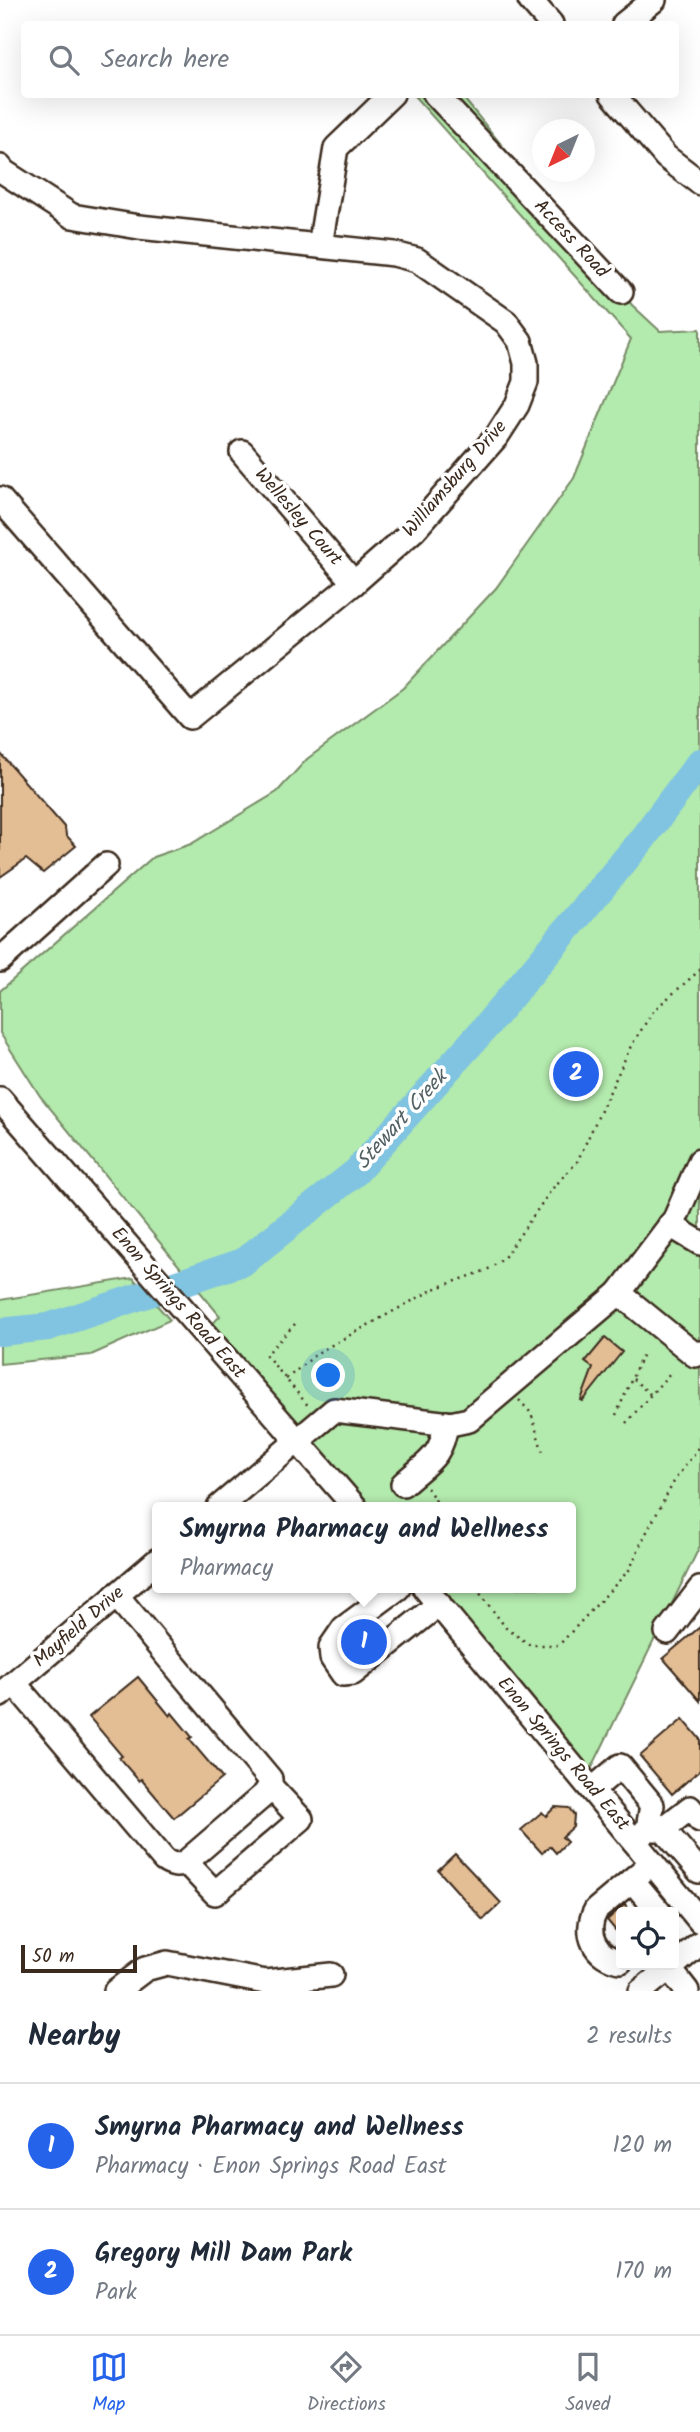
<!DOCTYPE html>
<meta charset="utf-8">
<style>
body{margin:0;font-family:Kalam,sans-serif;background:#f6f6f7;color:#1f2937}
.controls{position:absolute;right:21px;bottom:21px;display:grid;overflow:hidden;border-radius:7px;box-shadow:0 7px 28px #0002}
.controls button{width:63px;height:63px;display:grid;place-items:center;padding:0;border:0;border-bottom:2px solid #e0e1e3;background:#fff;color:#1f2937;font:35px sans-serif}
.compass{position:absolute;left:532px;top:119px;width:63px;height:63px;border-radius:50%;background:#fff;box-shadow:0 7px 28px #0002;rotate:223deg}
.scale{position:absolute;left:21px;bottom:18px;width:116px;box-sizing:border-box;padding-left:7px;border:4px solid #3b2a1e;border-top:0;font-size:19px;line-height:24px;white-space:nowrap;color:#3b2a1e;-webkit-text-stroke:5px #fff;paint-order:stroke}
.you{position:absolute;left:329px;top:1376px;width:24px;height:24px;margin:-18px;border:5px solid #fff;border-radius:50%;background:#1a73e8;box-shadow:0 0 0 10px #1a73e833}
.badge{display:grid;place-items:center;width:46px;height:46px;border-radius:50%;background:#2563eb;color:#fff;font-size:23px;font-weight:700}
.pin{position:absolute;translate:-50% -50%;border:4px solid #fff;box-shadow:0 2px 7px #0006}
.popup{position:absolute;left:152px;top:1502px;width:424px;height:91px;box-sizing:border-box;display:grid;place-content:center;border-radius:7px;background:#fff;filter:drop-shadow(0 2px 5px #0005);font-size:23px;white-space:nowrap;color:#747a83}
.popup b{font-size:26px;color:#1f2937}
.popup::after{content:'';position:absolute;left:50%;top:100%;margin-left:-14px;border:14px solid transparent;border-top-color:#fff}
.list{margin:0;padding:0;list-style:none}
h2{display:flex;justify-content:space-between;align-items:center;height:91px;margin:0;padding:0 28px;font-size:30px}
h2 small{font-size:23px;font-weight:400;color:#747a83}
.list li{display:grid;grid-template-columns:46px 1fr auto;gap:21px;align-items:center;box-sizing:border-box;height:126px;padding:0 28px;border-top:2px solid #e0e1e3}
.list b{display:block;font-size:26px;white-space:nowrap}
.list p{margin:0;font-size:23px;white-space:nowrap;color:#747a83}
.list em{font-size:23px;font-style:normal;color:#747a83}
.icon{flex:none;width:38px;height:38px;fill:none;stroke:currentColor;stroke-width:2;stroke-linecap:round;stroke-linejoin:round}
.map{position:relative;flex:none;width:700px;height:1991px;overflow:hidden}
.search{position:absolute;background:#fff;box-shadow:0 7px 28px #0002;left:21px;right:21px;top:21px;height:77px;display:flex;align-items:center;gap:18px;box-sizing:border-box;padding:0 24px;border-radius:7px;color:#747a83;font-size:26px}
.sheet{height:343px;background:#fff}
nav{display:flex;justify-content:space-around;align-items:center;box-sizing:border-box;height:98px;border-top:2px solid #e0e1e3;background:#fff;font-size:19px;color:#747a83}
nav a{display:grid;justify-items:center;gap:4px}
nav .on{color:#2563eb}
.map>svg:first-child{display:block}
.green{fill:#b3eaad;stroke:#778a66;stroke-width:2}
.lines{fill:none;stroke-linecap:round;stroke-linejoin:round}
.river{stroke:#80c4e1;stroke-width:28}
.building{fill:#e3bd94;stroke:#3b2a1e;stroke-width:2}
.minor-casing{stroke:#3b2a1e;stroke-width:28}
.path{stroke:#3b2a1e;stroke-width:2.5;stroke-dasharray:2 5;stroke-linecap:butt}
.minor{stroke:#fff;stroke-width:23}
.labels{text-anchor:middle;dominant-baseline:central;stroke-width:7;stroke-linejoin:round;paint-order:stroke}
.street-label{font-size:19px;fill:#3b2a1e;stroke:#fff}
.water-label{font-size:21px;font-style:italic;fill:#536062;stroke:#fff}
</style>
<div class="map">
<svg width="700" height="1991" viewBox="0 0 700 1991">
<rect width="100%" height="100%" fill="#fff"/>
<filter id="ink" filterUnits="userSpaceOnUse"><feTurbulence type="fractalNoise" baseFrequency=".0143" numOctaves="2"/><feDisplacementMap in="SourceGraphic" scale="14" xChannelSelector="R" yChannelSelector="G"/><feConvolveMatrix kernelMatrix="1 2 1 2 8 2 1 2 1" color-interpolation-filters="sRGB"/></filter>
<g filter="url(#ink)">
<!-- green -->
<g class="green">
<polygon points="420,95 461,95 632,305 660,331 700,329 700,1546 585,1782 425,1588 570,1588 570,1507 355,1507 204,1333 220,1316 40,1096 0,1033 0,991 153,857 191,844 277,792 307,759 403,688 496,588 574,478 631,339 415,97"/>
<polygon points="133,1278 170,1320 91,1355 0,1364 0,1300"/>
</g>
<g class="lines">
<!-- river -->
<polyline class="river" points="0,1332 48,1327 243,1262 356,1172 483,1030 640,842 700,762"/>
</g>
<!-- building -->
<g class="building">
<polygon points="0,753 65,828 66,835 76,846 43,873 26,859 0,877"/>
<polygon points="605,1338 622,1352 583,1401 581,1400 593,1368 585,1362"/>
<polygon points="373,1624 381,1633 349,1658 345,1651 354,1638"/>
<polygon points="700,1627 700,1701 663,1658"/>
<polygon points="138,1677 170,1716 172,1713 192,1737 189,1739 222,1778 174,1818 141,1779 139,1781 119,1758 122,1756 89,1717"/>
<polygon points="683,1719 700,1739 700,1770 672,1794 640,1756"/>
<polygon points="555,1807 569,1808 574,1815 573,1827 562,1837 567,1842 556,1853 550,1846 542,1853 521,1830 542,1812 546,1816"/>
<polygon points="455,1854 501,1903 483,1920 438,1870"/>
<polygon points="625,1904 631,1912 621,1912 621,1937 607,1920"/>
</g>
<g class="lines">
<!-- minor casing -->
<g class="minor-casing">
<g id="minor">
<polyline points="530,0 551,24"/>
<polyline points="624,24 654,0"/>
<polyline points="435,94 621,292"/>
<polyline points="612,94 666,157 700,183"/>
<polyline points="0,167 4,172 72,216 139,227 394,254 417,260 506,322 520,341 526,363 526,382 517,405 497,436 414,530 354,583 190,717 0,499"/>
<polyline points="320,246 336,148 392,94"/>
<polyline points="242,452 354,583"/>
<polyline points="0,960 106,865"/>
<polyline points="0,1099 355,1507"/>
<polyline points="670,1225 700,1243"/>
<polyline points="619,1293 695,1355 700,1353"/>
<path d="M403 1484C427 1462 442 1458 446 1423"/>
<polyline points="219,1507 334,1410 450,1424 469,1420 619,1293 675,1219 700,1161"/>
<polyline points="398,1588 344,1628 331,1647 332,1658 343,1674 353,1673 439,1604"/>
<polyline points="425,1588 700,1921"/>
<polyline points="667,1632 700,1589"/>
<path d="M14 1683 164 1860C171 1865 179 1867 186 1862L265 1794 270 1786V1779L116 1595"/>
<polyline points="0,1695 158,1560"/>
<polyline points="592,1790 620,1766 652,1805 648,1829 634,1841"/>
<polyline points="648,1829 663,1829 690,1808 700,1820"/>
<polyline points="663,1829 699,1871"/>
<polyline points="186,1862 215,1893 301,1819 270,1786"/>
<polyline points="632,1880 659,1912"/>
<path d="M621 1961C595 1958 583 1933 596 1910L652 1863"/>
<polyline points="674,1965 700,1943"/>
<polyline points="669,1968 687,1991"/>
<polyline points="116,1991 145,1969 167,1963 265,1982 331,1975"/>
<polyline points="641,1991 673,1965"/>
</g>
</g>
<!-- path -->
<g class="path">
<polyline points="295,1324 266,1355 310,1408"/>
<polyline points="286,1379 319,1352 434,1289 487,1270 503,1259 552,1189 577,1162 631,1046 654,1010 700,970"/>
<polyline points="633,1379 651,1395"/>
<polyline points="519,1400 531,1413 543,1453"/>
<polyline points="616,1415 644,1351"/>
<polyline points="626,1423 671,1372"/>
<polyline points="427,1488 440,1507"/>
<polyline points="476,1588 506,1628 530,1645 559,1645 630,1569 642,1541 676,1478 700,1446"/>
</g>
<!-- minor -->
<use href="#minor" class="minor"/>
</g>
</g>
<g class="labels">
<!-- street labels -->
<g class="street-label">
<text transform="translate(571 239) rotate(47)">Access Road</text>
<text transform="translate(455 479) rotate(-49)">Williamsburg Drive</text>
<text transform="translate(298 517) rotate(49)">Wellesley Court</text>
<text transform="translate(178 1303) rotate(49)">Enon Springs Road East</text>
<text transform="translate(79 1627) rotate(-41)">Mayfield Drive</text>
<text transform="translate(563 1754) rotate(50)">Enon Springs Road East</text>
</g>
<!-- water labels -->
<g class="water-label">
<text transform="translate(402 1120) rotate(-48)">Stewart Creek</text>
</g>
</g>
</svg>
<div class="controls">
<button><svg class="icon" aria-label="locate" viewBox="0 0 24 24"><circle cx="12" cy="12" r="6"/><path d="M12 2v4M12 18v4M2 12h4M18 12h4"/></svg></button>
</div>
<svg class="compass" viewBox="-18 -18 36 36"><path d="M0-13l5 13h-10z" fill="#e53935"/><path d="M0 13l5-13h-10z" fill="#747a83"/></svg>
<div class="scale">50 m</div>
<div class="you"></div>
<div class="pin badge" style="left:364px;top:1642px">1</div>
<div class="popup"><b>Smyrna Pharmacy and Wellness</b>Pharmacy</div>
<div class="pin badge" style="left:576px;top:1074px">2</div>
<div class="search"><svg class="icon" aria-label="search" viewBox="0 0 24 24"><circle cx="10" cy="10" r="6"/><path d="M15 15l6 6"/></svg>Search here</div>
</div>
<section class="sheet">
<h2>Nearby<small>2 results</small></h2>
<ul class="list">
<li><span class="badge">1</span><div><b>Smyrna Pharmacy and Wellness</b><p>Pharmacy · Enon Springs Road East</p></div><em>120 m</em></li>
<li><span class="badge">2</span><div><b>Gregory Mill Dam Park</b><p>Park</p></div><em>170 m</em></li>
</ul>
</section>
<nav>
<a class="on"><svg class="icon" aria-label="map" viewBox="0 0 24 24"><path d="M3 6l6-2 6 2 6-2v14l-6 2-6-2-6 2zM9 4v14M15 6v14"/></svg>Map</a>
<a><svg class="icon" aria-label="directions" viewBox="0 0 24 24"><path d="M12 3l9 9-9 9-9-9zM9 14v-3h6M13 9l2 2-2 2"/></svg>Directions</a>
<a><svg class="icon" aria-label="saved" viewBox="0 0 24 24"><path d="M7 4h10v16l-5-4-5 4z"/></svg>Saved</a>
</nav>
